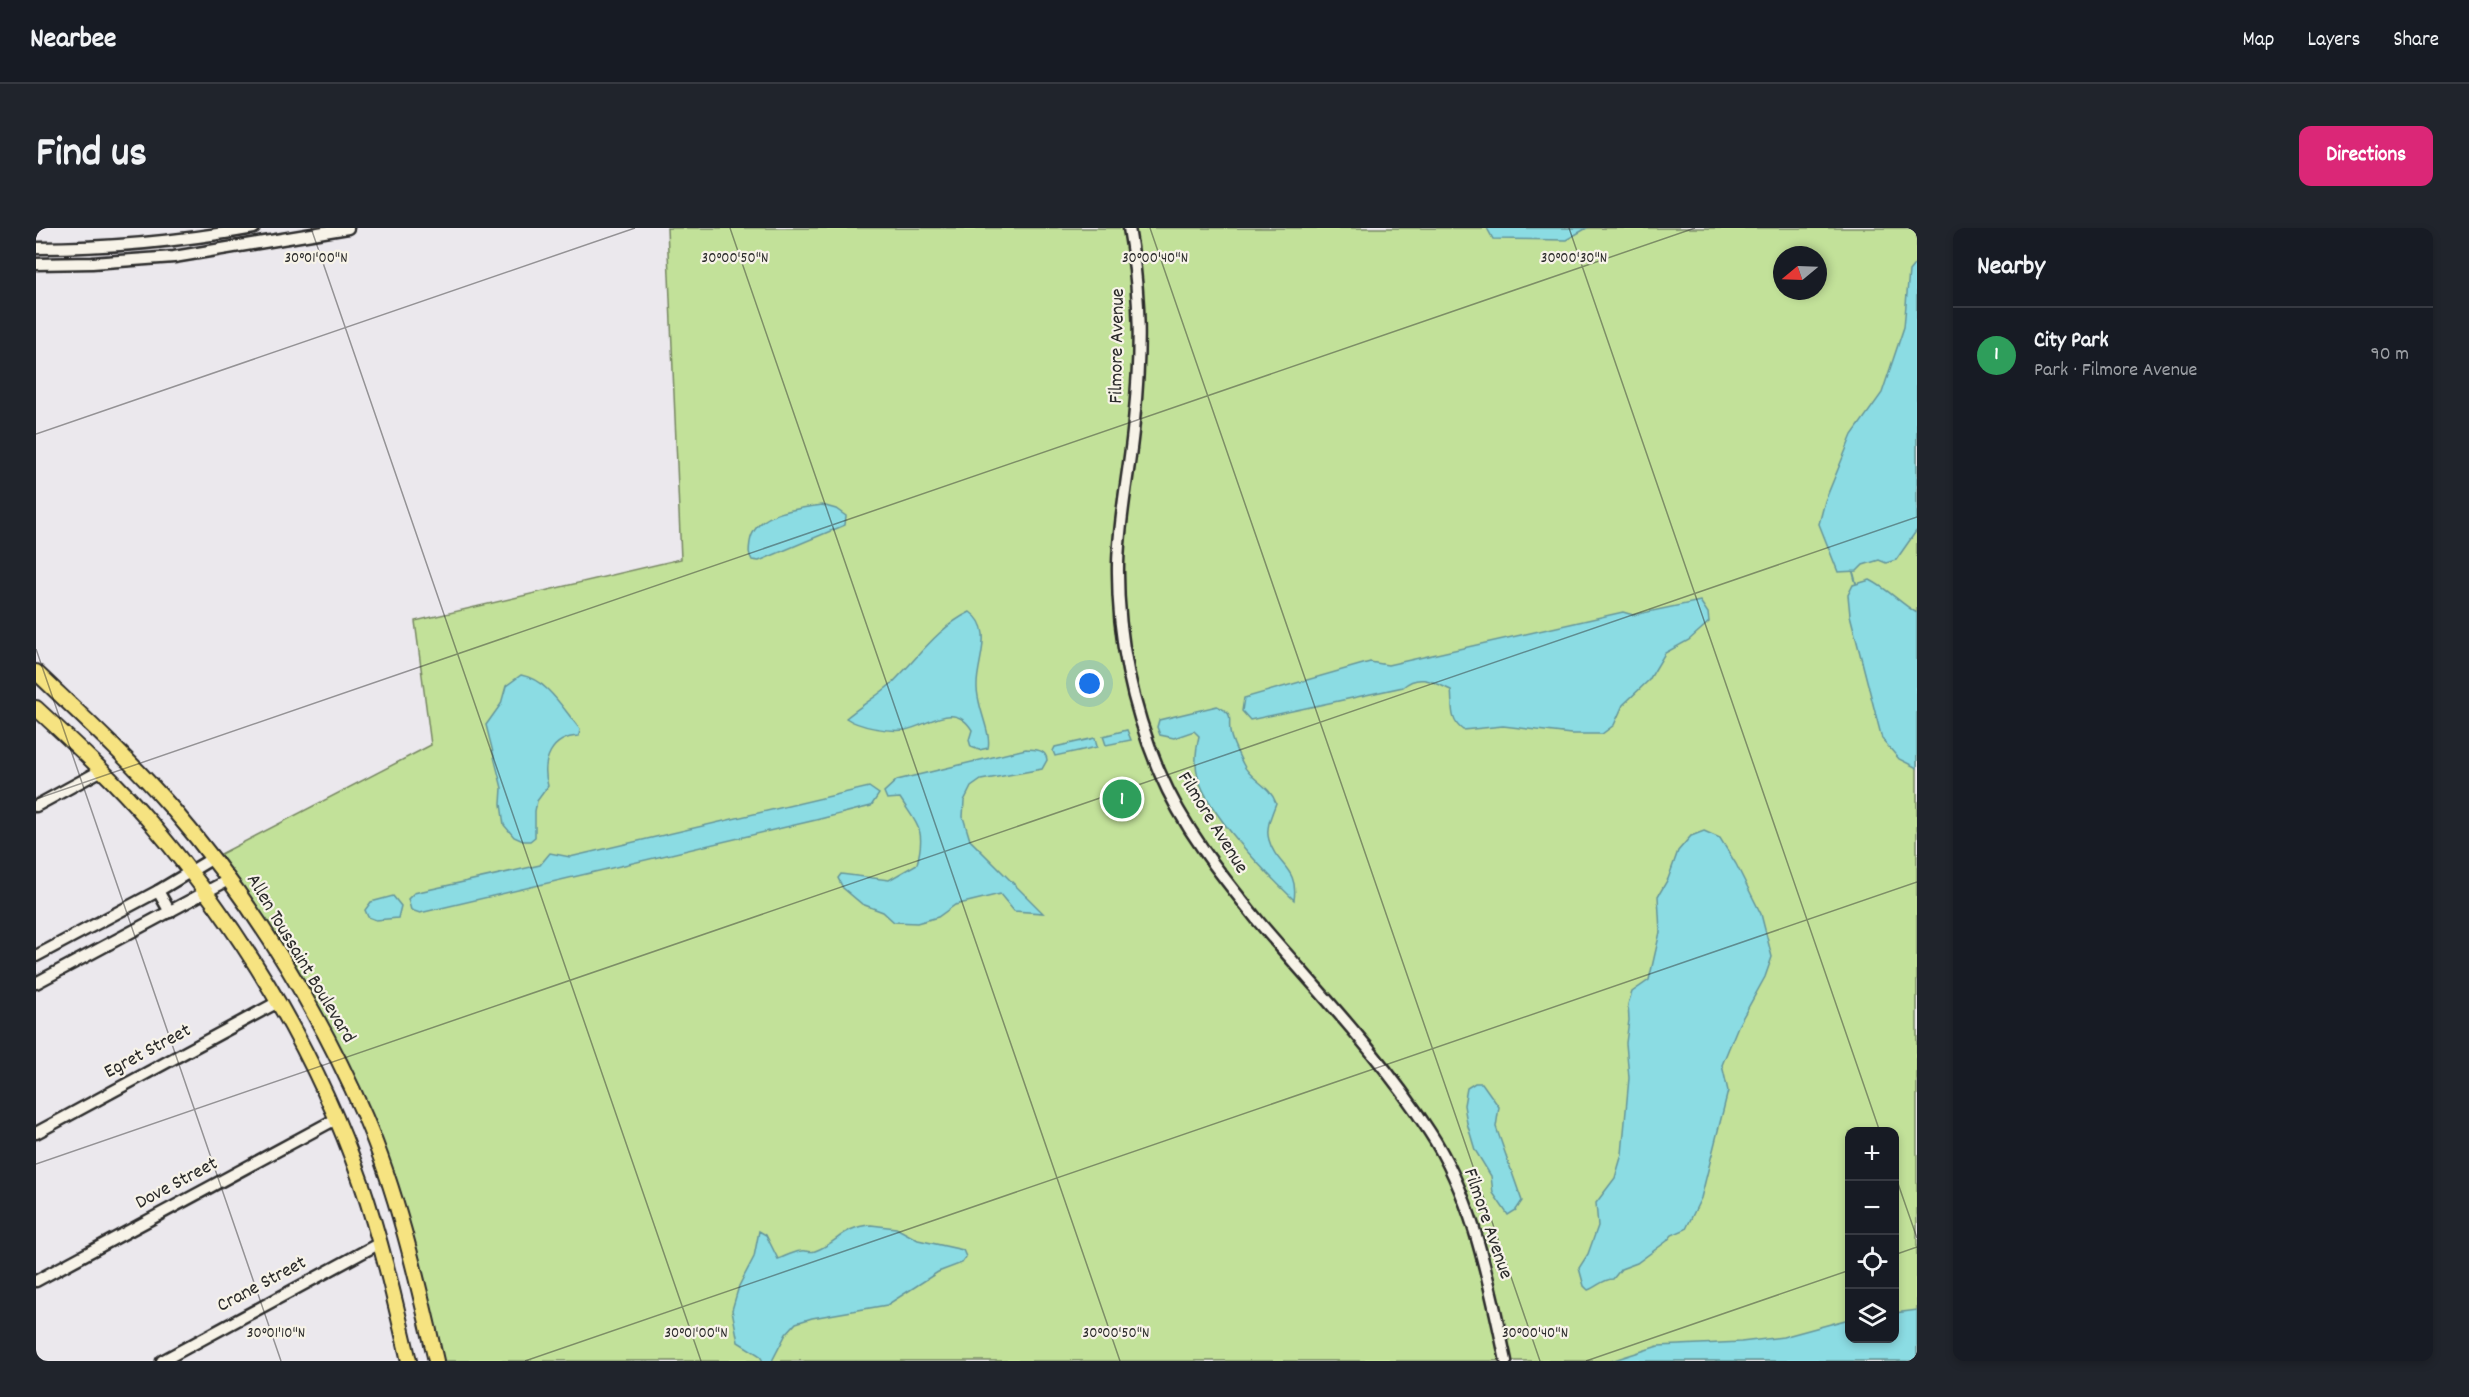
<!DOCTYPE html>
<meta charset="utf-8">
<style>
body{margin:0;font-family:Dekko,sans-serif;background:#20242c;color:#f1f3f6}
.controls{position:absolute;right:18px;bottom:18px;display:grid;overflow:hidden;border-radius:12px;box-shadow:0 3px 9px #0003}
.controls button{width:54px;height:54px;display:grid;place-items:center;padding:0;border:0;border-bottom:2px solid #363941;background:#171b24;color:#f1f3f6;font:30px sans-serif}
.compass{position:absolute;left:1737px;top:18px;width:54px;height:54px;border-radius:50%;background:#171b24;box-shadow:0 3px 9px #0003;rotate:251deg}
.you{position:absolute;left:1054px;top:456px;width:21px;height:21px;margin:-15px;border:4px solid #fff;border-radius:50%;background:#1a73e8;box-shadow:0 0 0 9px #1a73e833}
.badge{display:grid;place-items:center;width:39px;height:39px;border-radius:50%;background:#db2777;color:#fff;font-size:20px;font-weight:700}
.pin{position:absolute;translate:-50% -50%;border:3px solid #fff;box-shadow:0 2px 6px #0006}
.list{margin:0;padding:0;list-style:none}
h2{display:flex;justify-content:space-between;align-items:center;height:78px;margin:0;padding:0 24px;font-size:26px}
h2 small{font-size:20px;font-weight:400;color:#9ea1a6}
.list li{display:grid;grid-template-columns:39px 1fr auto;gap:18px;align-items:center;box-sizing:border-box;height:96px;padding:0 24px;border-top:2px solid #363941}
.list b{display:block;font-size:22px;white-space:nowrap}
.list p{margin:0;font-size:20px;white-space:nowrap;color:#9ea1a6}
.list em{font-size:20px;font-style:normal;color:#9ea1a6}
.icon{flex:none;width:33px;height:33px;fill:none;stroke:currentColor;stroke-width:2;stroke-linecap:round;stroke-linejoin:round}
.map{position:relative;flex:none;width:1881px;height:1133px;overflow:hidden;border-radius:12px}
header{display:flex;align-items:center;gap:36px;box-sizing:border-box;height:84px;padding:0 30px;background:#171b24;border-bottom:2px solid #363941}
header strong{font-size:28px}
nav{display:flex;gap:33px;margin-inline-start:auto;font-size:21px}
.intro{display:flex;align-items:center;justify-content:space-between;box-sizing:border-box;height:144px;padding:0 36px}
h1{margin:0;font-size:42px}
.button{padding:15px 27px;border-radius:12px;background:#db2777;color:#fff;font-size:21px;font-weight:700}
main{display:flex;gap:36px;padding:0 36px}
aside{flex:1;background:#171b24;border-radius:12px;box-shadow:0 3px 9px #0003}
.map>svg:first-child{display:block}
.green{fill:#c2e199;stroke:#768662;stroke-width:1.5;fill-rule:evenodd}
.water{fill:#8bdce3;stroke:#659599;stroke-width:1.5}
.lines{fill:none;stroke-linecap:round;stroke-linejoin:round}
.stream{stroke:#659599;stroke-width:2}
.minor-casing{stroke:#2b2b2b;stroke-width:15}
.major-casing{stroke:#2b2b2b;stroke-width:18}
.minor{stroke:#f7f3e8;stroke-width:10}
.major{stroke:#f6e381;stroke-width:14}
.ticks{fill:none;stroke:#2b2b2b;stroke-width:1.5;stroke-opacity:0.45}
.labels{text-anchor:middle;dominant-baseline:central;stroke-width:4.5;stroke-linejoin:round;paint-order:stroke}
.street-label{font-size:20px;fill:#2b2b2b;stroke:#f7f3e8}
.ticks-label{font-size:15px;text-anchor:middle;fill:#2b2b2b;stroke:#f7f3e8;stroke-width:4.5;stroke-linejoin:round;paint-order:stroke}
</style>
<header>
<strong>Nearbee</strong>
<nav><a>Map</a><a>Layers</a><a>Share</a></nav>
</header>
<div class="intro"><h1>Find us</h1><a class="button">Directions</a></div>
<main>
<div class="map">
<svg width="1881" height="1133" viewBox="0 0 1881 1133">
<rect width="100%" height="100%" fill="#ebe8ed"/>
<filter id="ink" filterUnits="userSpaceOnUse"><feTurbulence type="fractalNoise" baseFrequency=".0167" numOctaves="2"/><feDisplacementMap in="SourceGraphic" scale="12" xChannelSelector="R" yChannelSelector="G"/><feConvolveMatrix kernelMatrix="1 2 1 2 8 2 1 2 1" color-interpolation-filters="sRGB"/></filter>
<g filter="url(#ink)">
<!-- green -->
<path class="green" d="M631 0H1881V1133H400L369 1007 296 819 177 630 395 517 379 393 645 331ZM1746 27H1782V63H1746ZM1814 904H1858V1110H1814Z"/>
<!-- water -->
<g class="water">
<polygon points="1451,0 1551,0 1530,12 1457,11"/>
<polygon points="1881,33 1881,302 1860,332 1850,335 1843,332 1827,337 1821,343 1802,344 1783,296 1789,273 1816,207 1846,165 1868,99 1873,43"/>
<path d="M786 277 800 281 810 288 809 297 723 333 716 332C712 325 713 322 714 314 719 284 760 281 786 277Z"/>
<path d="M1834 352C1852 361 1864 375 1881 385V540L1863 531 1846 511 1814 387 1812 367 1817 357Z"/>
<path d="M1664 373 1672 385 1673 394 1653 412 1629 425 1613 452 1587 477 1578 497 1566 506H1535L1467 498 1427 502C1413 492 1417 478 1415 462 1397 454 1383 445 1367 459L1214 492 1206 483 1208 470 1334 434 1352 437 1587 384 1597 387Z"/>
<path d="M934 384C959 401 941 432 941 457 940 478 956 505 952 520L943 522 935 519 933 512 936 502C918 472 892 498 869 502 852 504 823 499 810 490 825 478 841 468 855 456 880 432 902 399 934 384Z"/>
<path d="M485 447C512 452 527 481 544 501L543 508C515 509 505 533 512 558L501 573 499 583V609L494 613H487L478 609 468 597 465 576 466 560 450 497 465 476 470 458Z"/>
<path d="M1181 478C1199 487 1192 488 1194 504 1196 515 1202 526 1207 536 1214 552 1234 557 1240 575 1236 586 1229 600 1233 612 1240 638 1263 639 1258 672 1230 645 1172 586 1162 549 1158 535 1160 521 1163 508L1158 503 1138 510 1124 507 1121 499 1123 492Z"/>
<polygon points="1091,502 1095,512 1070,517 1067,508"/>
<polygon points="1059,510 1061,519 1019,528 1017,523 1019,519"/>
<path d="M990 521C1000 522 1010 521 1011 532L1006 541 945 552 935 559 928 573 927 589 934 612 1007 685 978 683 964 666 919 677 902 689 881 695 858 694 847 684 826 676 807 660 802 650 805 646 853 652 881 636C890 601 882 598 864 570L851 571 848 564 861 552Z"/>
<polygon points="833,559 843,566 835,578 780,592 384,685 375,682 372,671 378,665 504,637 514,625 534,629"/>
<path d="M1668 603 1684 610 1700 636 1725 686 1736 729 1729 749 1702 798 1686 837 1692 863 1665 970 1650 1001 1636 1007 1631 1013 1601 1035 1585 1041 1577 1051C1567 1051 1561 1059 1552 1062L1548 1058 1543 1040 1552 1026 1562 998 1560 975 1579 950 1586 926 1593 850 1590 815 1593 792 1592 776 1596 764 1613 752 1624 704 1622 668 1632 651 1642 623 1655 608Z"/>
<polygon points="357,668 365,678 362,690 340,692 332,689 329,682 335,674"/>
<polygon points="1439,855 1446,855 1463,879 1460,899 1486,973 1480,982 1472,987 1457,965 1455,948 1439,922 1431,895 1428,877 1431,860"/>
<path d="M835 997 860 1000 882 1012 927 1022 930 1029 926 1035 902 1044 851 1077 776 1090 760 1095 750 1106 736 1133H727L723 1127 702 1114 696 1082 703 1058 718 1029 723 1003 730 1007 742 1031C750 1028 757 1024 765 1023 770 1022 774 1025 779 1023 803 1014 806 999 835 997Z"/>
<polygon points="1881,1082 1881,1133 1575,1133 1622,1118 1705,1114 1747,1109 1813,1091 1814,1110 1858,1110 1859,1085"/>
</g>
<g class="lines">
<!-- stream -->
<polyline class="stream" points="1817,344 1820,355"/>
<!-- minor casing -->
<g class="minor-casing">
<g id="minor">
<path d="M1093 0C1105 69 1105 123 1098 193 1094 241 1083 288 1082 336 1081 407 1096 478 1123 543 1147 600 1185 647 1223 694 1281 762 1345 828 1393 903 1438 971 1453 1055 1470 1133"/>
<path d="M0 20C73 20 146 13 218 0"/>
<polyline points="0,36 56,35 138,29 312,0"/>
<polyline points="0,578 66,542"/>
<polyline points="122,663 134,684"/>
<polyline points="0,728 122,663 177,630"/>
<polyline points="0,755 194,651"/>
<polyline points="0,905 242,774"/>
<polyline points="0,1053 300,891"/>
<polyline points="126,1133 344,1015"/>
</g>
</g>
<!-- major casing -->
<g class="major-casing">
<g id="major">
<path d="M0 444C46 488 93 531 135 579 215 672 280 777 329 889 362 967 381 1051 400 1133"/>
<path d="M0 480C40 517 80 554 115 595 205 701 279 822 325 954 345 1012 359 1073 373 1133"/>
</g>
</g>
<!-- minor -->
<use href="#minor" class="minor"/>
<!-- major -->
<use href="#major" class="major"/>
</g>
</g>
<!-- ticks -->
<path class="ticks" d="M275 0 665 1133M694 0 1084 1133M1114 0 1504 1133M1533 0 1844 904M0 206 599 0M0 421 245 1133M0 571 1659 0M0 936 1881 289M1858 944 1881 1010M1858 1027 1881 1019M489 1133 1881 654M1550 1133 1814 1042"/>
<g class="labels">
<!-- street labels -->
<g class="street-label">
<text transform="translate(1082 118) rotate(-89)">Filmore Avenue</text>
<text transform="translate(1176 595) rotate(58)">Filmore Avenue</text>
<text transform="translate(264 731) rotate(59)">Allen Toussaint Boulevard</text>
<text transform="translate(112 824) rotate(-28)">Egret Street</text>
<text transform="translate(141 956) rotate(-28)">Dove Street</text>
<text transform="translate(1451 996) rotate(71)">Filmore Avenue</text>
<text transform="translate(226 1057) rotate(-28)">Crane Street</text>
</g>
</g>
<g class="ticks-label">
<text x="280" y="34">30°01'00"N</text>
<text x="699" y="34">30°00'50"N</text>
<text x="1119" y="34">30°00'40"N</text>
<text x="1538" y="34">30°00'30"N</text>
<text x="240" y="1109">30°01'10"N</text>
<text x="660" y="1109">30°01'00"N</text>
<text x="1080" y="1109">30°00'50"N</text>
<text x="1499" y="1109">30°00'40"N</text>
</g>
</svg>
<div class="controls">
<button>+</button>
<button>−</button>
<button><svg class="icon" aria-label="locate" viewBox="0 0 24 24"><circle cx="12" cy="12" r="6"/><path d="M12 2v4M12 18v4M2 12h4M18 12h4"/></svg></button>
<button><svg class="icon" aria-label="layers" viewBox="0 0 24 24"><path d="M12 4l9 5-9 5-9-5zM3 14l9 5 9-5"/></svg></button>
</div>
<svg class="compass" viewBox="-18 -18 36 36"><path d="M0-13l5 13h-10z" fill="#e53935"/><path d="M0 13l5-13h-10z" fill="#9ea1a6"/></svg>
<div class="you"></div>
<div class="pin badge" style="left:1086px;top:571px;background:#2e9e5b">1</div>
</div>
<aside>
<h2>Nearby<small></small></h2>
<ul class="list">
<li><span class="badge" style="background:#2e9e5b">1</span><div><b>City Park</b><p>Park · Filmore Avenue</p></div><em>90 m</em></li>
</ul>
</aside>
</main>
